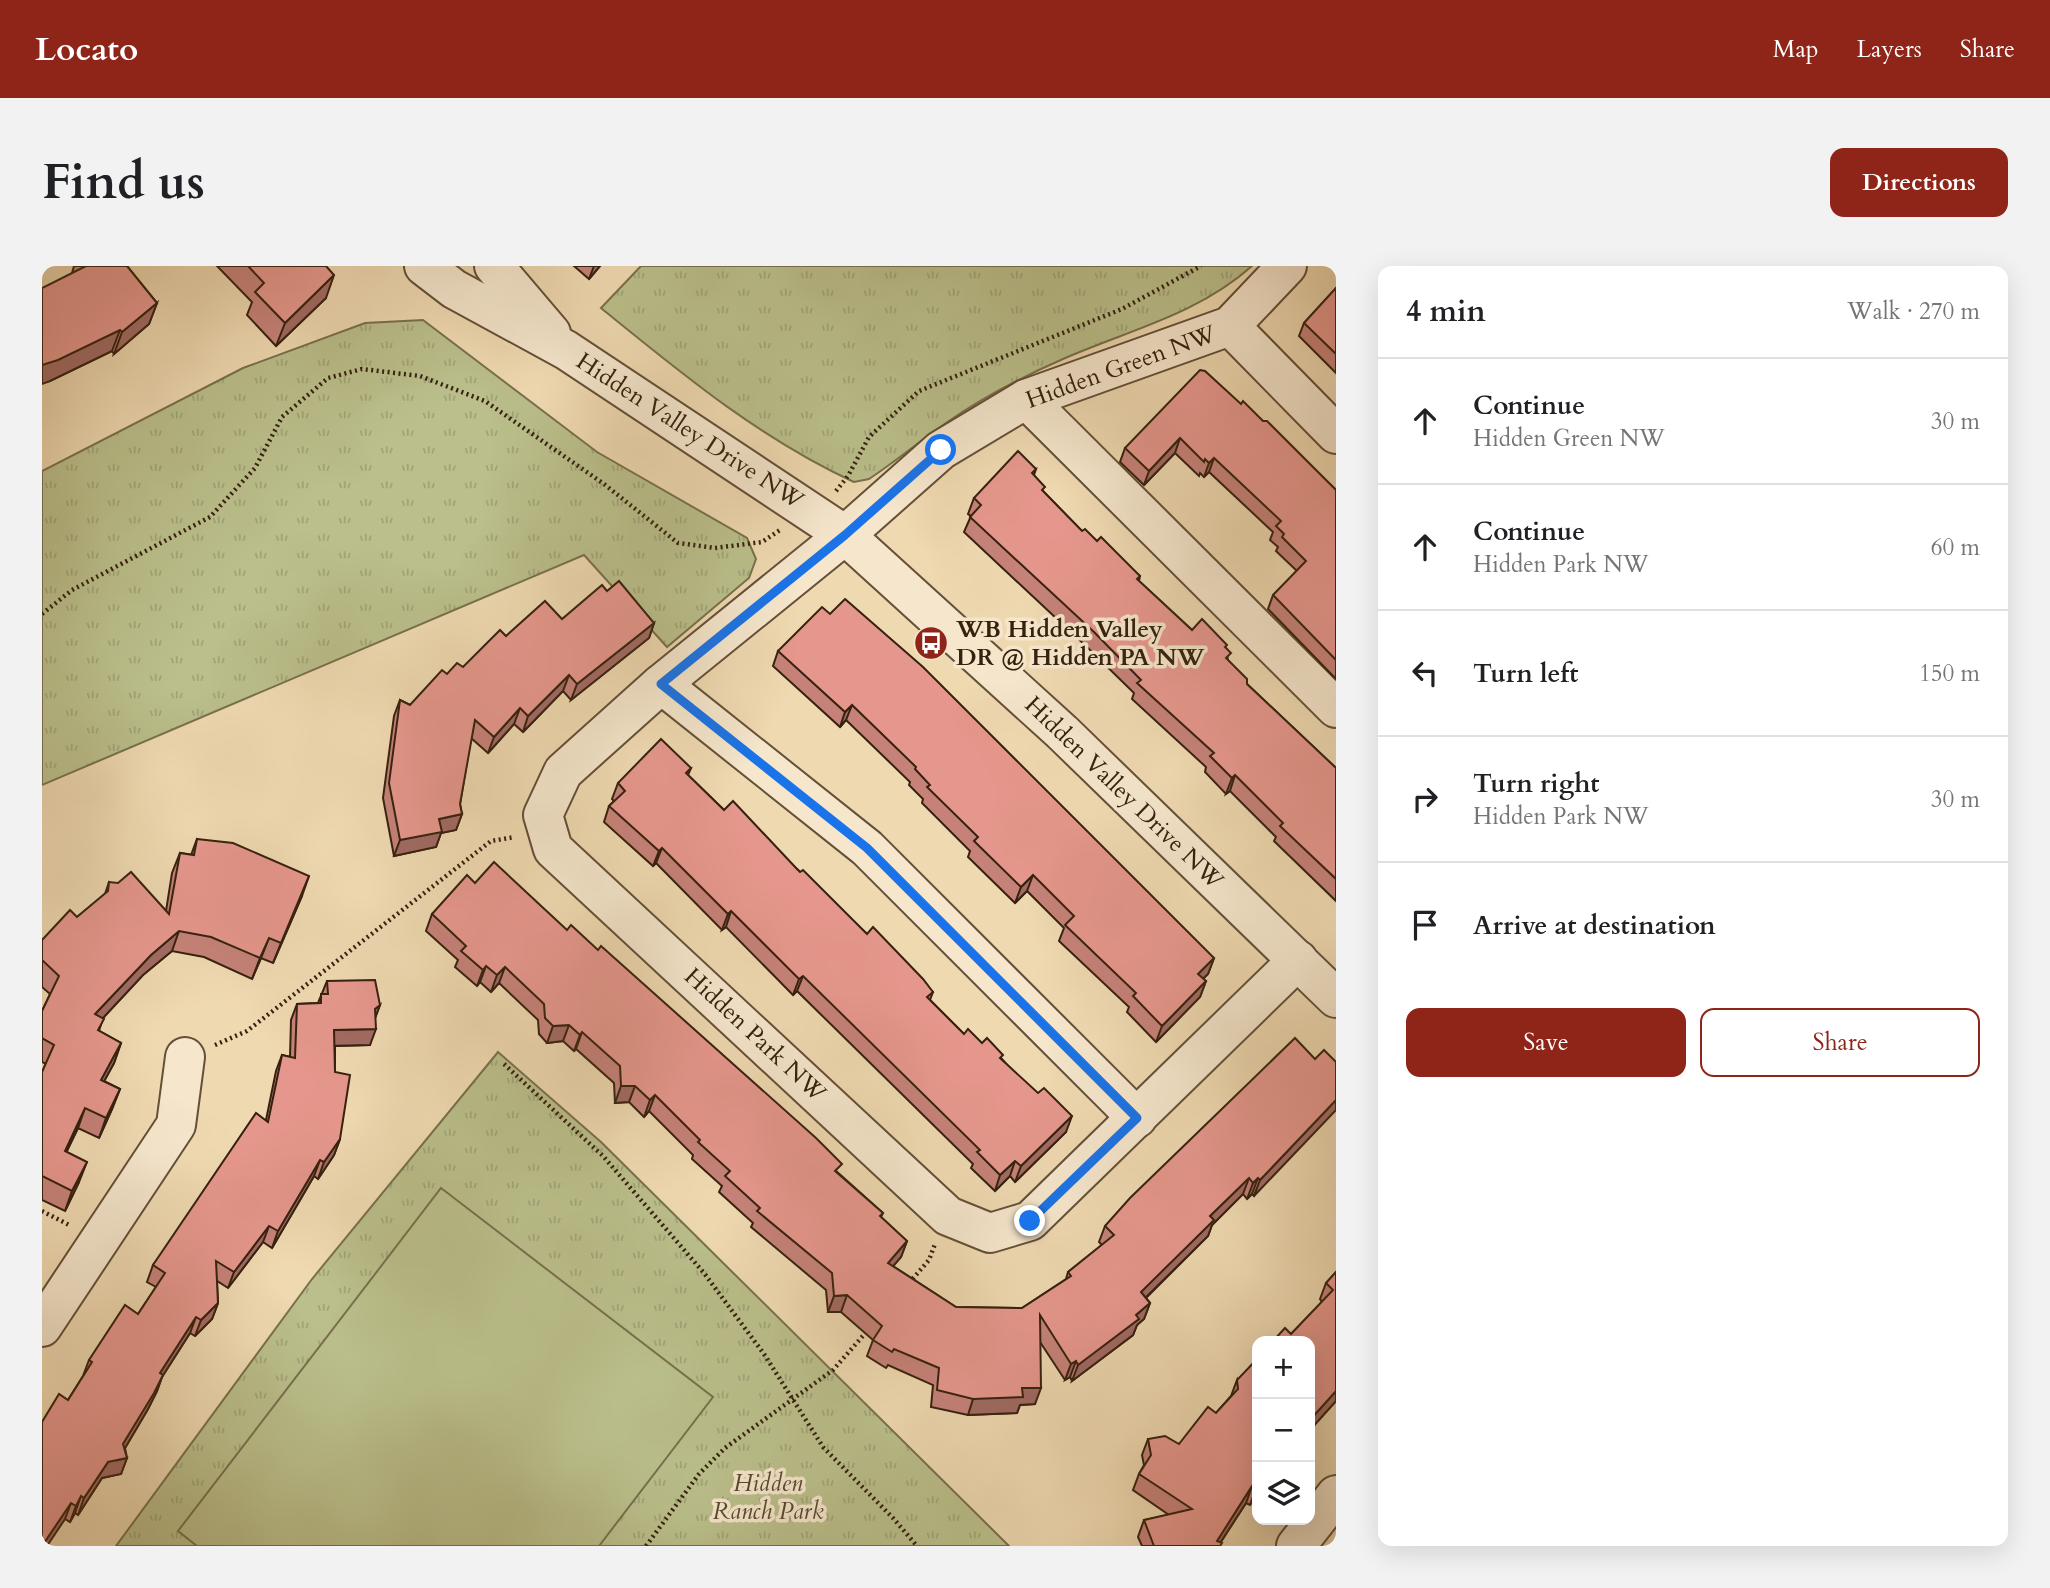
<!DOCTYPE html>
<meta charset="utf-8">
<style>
body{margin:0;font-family:Cardo,serif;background:#f2f2f2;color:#202124}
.controls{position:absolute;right:21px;bottom:21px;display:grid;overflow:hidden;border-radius:14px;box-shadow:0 7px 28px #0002}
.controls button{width:63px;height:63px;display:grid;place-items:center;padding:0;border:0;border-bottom:2px solid #e0e0e0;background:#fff;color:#202124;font:35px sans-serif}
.stop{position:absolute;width:21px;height:21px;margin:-16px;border:5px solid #1a73e8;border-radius:50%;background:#fff}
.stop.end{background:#1a73e8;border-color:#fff;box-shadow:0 2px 7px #0008}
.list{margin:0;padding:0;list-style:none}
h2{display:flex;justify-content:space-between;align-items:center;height:91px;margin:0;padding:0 28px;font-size:30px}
h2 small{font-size:23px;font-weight:400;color:#757577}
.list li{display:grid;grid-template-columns:46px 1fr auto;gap:21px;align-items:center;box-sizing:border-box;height:126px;padding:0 28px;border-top:2px solid #e0e0e0}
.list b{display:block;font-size:26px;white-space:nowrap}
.list p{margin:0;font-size:23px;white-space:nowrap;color:#757577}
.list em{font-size:23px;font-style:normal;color:#757577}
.actions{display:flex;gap:14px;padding:21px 28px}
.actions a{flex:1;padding:16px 0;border:2px solid #8f2418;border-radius:14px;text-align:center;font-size:24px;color:#8f2418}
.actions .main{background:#8f2418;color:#fff}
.icon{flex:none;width:38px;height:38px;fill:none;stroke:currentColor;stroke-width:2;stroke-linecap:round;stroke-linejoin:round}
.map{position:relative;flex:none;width:1294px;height:1280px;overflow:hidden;border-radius:14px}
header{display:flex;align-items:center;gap:42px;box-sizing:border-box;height:98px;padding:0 35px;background:#8f2418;color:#fff}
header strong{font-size:33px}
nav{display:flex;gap:38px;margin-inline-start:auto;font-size:24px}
.intro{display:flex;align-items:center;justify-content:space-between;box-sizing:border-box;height:168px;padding:0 42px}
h1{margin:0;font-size:49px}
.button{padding:18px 32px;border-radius:14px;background:#8f2418;color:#fff;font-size:24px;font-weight:700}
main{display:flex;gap:42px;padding:0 42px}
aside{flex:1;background:#fff;border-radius:14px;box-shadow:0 7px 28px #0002}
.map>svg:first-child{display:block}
.park{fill:url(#park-tufts);stroke:#78704d;stroke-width:2}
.pitch{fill:#babf8b;stroke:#78704d;stroke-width:2}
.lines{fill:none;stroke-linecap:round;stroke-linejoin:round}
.minor-casing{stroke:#644f38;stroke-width:42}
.path{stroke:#36210f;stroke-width:4.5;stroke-dasharray:2 3.5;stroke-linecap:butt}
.minor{stroke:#f5e6cc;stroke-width:38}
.wall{fill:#c68279;stroke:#36210f;stroke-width:2}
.shaded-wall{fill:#a16a63;stroke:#36210f;stroke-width:2}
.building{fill:#e6978d;stroke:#36210f;stroke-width:2}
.route{stroke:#1a73e8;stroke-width:9}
.labels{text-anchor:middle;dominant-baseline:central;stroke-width:7;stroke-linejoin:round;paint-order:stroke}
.street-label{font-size:24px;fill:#36210f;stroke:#f5e6cc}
.poi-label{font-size:24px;font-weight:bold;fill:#36210f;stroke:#f5e6cc;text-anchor:start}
.park-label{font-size:24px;font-style:italic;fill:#57482e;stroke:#f5e6cc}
</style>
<header>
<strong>Locato</strong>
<nav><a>Map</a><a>Layers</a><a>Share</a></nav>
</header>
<div class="intro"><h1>Find us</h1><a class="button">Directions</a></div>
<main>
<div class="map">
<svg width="1294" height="1280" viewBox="0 0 1294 1280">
<defs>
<pattern id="park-tufts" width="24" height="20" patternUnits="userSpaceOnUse" patternTransform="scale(1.75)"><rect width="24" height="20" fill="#babf8b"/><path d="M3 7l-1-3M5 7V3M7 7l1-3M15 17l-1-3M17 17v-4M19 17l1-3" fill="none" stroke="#a0a477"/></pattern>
</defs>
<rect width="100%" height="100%" fill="#efd9b1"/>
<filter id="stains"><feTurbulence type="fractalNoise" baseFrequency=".00286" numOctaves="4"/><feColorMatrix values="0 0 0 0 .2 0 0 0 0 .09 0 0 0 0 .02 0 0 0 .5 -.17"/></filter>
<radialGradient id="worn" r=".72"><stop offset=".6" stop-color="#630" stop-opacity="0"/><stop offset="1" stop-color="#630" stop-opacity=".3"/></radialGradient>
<!-- park -->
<g class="park">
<path d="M599 0H1210C1155 49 1087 64 1021 93 982 110 940 132 904 157 878 175 854 195 827 213L812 216C717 172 639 107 559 42Z"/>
<polygon points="381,54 555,186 705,272 714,293 707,312 625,381 542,289 0,519 0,205 201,102 323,57"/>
<polygon points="456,786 559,876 967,1280 74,1280 270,1013"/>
</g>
<!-- pitch -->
<polygon class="pitch" points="399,922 671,1131 557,1280 155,1280 136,1265"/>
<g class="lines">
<!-- minor casing -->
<g class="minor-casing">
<g id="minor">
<polyline points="382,0 412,23 524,84 803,269 1020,466 1294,732"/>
<polyline points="452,0 509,67"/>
<polyline points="1245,0 1188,60 984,133 899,184 803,269 619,418 521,506 501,549 511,583 906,950 948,967 988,955 1256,694"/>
<polyline points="1188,60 1294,168"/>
<polyline points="984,133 1294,442"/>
<polyline points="619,418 825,582 1095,852"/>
<polyline points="0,1061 134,859 143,791"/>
<polyline points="1254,1280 1294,1229"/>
</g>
</g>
<!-- path -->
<g class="path">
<polyline points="794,225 806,210 827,171 877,125 1080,43 1159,0"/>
<polyline points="0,348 30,324 168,251 213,202 240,151 286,112 320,103 378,110 443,135 562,218 636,277 673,282 720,276 738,264"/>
<polyline points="173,779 205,765 449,575 473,571"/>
<polyline points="462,798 561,890 662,1007 722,1088 781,1181 851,1252 875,1280"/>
<polyline points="0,945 29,960"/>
<polyline points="867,1017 887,994 893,978"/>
<polyline points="604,1280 657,1208 683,1182 791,1104 827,1063"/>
</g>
<!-- minor -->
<use href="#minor" class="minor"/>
</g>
<!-- wall -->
<g class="wall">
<polygon points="32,0 85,0 115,37 107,58 72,88 70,85 8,115 30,7"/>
<polygon points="175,0 284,0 284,32 234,80 205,49 210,36"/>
<polygon points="532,0 558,0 547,13"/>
<polygon points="1294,22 1294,107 1257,70 1262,57"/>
<polygon points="1199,138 1221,155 1294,224 1294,413 1226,343 1231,329 1255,305 1234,285 1236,281 1228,274 1231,266 1167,206 1162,211 1158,207 1157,210 1133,187 1102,219 1078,196 1083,182"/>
<polygon points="994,203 992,209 1001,225 1040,265 1055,275 1098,310 1097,315 1150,364 1184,382 1186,394 1205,418 1294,502 1294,635 1232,575 1234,571 1188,525 1184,528 1163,506 1164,501 1090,433 1092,427 1046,382 922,266 929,250 926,248 932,232"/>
<polygon points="565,325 612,357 607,372 529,434 521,425 481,466 472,458 446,487 429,472 418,538 420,548 414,564 399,567 394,581 352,590 341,532 352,450 358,434 368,439 405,408 421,401 464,370 520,353"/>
<polygon points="736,385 1172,692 1166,708 1161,713 1164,715 1158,731 1114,776 1085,746 1087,741 1017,675 1022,662 985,625 973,637 926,591 928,585 880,537 881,533 867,519 868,516 804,454 798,461 731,400"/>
<polygon points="649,502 646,509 682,544 755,603 825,668 891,726 888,734 922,768 940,777 960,793 1024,866 973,916 968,910 953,925 929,902 931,898 755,725 751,729 684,661 680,664 614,597 611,600 562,556 567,540 572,535 570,533 576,517"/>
<polygon points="155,573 260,630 231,697 219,692 210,713 162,691 130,685 101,709 61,752 57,765 79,777 72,797 62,815 78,823 70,843 57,872 36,862 24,886 37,916 23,945 0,934 0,806 4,798 0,796 0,745 8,728 0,721 0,674 35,651 63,628 67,616 124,645 130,607 138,587 149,589"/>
<polygon points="433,617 525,664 841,947 839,951 865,975 859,991 851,1000 914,1041 980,1042 1024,1013 1026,1006 1060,979 1057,976 1063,960 1273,793 1212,930 1210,928 1205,933 1201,928 1170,959 1166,970 1104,1032 1108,1037 1102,1053 1095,1059 1091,1069 1030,1115 1028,1111 1023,1114 998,1076 993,1138 978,1139 975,1147 926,1149 889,1141 891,1119 846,1099 844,1102 825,1090 831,1074 799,1046 786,1046 784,1024 709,961 711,957 677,926 680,920 650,893 651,889 607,845 602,851 587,836 573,837 572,817 534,783 532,785 521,775 505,777 497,768 496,754 457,717 449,726 438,716 435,720 413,701 416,694 384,665 390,648"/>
<polygon points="285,715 338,739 333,752 328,779 293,780 293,806 298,873 292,889 276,913 272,910 230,982 221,976 186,1022 175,1015 176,1037 170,1053 153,1070 148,1067 120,1111 115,1125 106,1143 83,1182 85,1192 79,1208 60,1212 36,1249 33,1247 28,1256 23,1253 26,1134 41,1110 47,1094 96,1048 114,1021 105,1016 111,999 224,854 234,805 240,789 248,791 249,754 255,738 276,737"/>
<polygon points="1294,1006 1294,1135 1268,1164 1268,1075 1249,1068 1280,1036 1278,1033 1284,1017"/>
<polygon points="1195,1114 1215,1228 1208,1239 1204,1237 1179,1276 1178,1280 1100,1280 1096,1271 1102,1254 1127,1249 1091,1224 1097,1208 1102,1199 1100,1189 1106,1173 1137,1178 1174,1147 1189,1130"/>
</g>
<!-- shaded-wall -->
<g class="shaded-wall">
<polygon points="552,0 558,0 547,13"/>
<polygon points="292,9 284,32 234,80 243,57"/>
<polygon points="115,37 107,58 72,88 80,66"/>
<polygon points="78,64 70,85 8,115 0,118 0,99"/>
<polygon points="1138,172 1133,187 1102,219 1107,205"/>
<polygon points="1172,192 1167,206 1162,211 1167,197"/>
<polygon points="612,357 607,372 529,434 535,418"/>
<polygon points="527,409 521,425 481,466 486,450"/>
<polygon points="810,439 804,454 798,461 803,446"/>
<polygon points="478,442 472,458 446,487 452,471"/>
<polygon points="1193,509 1188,525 1184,528 1190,512"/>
<polygon points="420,548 414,564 399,567 394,581 352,590 358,574 397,553"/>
<polygon points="620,582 614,597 611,600 617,585"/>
<polygon points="991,609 985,625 973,637 979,621"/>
<polygon points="267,610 260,630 231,697 239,677"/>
<polygon points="689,645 684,661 680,664 686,648"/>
<polygon points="137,665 130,685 101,709 46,768 53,748 109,689"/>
<polygon points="227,672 219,692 210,713 218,692"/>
<polygon points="1172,692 1166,708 1150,723 1156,708"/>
<polygon points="444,700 438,716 435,720 441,704"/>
<polygon points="463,701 457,717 449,726 455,709"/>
<polygon points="761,710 755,725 751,729 757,713"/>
<polygon points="1164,715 1158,731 1114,776 1120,760"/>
<polygon points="338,739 332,755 333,743"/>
<polygon points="527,759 521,775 505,777 511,760"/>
<polygon points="334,763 328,779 286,780 292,764"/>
<polygon points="540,766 534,783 532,785 538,769"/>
<polygon points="79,777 72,797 52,834 59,814"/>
<polygon points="579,820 593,820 587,836 573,837"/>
<polygon points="78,823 70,843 57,872 64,852"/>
<polygon points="613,829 607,845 602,851 608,834"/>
<polygon points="1294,834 1294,844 1212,930 1218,914"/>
<polygon points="43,842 36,862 15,906 23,885"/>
<polygon points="1030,850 1024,866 973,916 979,900"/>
<polygon points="298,873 292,889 276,913 282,896"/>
<polygon points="278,894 272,910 230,982 236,965"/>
<polygon points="973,895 968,910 953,925 958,909"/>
<polygon points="45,896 37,916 23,945 30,925"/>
<polygon points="1207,912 1201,928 1170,959 1166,970 1093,1042 1099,1026 1168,950"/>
<polygon points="1216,912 1210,928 1205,933 1211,917"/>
<polygon points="227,960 221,976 186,1022 192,1006"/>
<polygon points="865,975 859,991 840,1013 846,997"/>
<polygon points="805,1029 799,1046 786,1046 792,1030"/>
<polygon points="176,1037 170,1053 153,1070 159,1054"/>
<polygon points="1108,1037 1102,1053 1095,1059 1091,1069 1030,1115 1036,1099"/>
<polygon points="154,1051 148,1067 120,1111 115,1125 106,1143 76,1194 85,1192 79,1208 60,1212 36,1249 42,1232 66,1196 81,1178 118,1107"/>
<polygon points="1034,1095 1028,1111 1023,1114 1029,1098"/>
<polygon points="980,1122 999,1122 993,1138 978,1139 975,1147 926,1149 931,1133"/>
<polygon points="1294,1125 1294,1135 1268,1164 1268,1154"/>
<polygon points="1210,1220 1204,1237 1176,1280 1175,1275"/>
<polygon points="1215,1220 1215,1228 1208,1239 1214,1223"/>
<polygon points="39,1230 33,1247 28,1256 34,1240"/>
<polygon points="29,1237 23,1253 5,1280 0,1280"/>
</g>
<!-- building -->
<g class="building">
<polygon points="44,0 85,0 115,37 80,66 78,64 16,94 0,99 0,22"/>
<polygon points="206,0 284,0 292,9 243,57 213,26 222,17"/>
<polygon points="1294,22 1294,88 1262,57"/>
<polygon points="1158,104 1163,105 1199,138 1201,135 1221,155 1225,155 1294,224 1294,394 1231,329 1264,295 1240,271 1242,268 1234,260 1239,255 1172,192 1167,197 1163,193 1162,196 1138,172 1107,205 1083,182"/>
<polygon points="976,185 994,203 990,207 1003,221 1000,224 1040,265 1043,263 1055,275 1059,271 1098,310 1095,313 1150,364 1160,353 1185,379 1183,381 1189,387 1184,392 1205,413 1205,418 1294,502 1294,613 1238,560 1241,557 1193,509 1190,512 1168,490 1172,487 1095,417 1099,414 1052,366 928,251 939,239 932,232"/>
<polygon points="577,315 612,357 535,418 527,409 486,450 478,442 452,471 433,454 418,538 420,548 397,553 400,566 358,574 347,517 358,434 368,439 400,404 405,408 415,397 421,401 458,364 464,370 503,335 520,353 560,319 565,325"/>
<polygon points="803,333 881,401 1172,692 1156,708 1164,715 1120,760 1091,730 1094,727 1023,659 1032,650 991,609 979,621 932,575 936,571 885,521 888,519 873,503 874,501 810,439 803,446 736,385 780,341 788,348"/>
<polygon points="619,473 649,502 644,507 682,544 691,535 755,603 758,606 761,604 825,668 831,661 881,713 891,726 885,731 922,768 926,763 940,777 945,772 961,789 958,792 996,827 1002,822 1030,850 979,900 973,895 958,909 935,886 938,884 761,710 757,713 689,645 686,648 620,582 617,585 567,540 583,525 576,517"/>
<polygon points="155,573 191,577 267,610 239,677 227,672 218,692 169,671 137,665 109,689 53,748 62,753 56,764 79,777 59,814 78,823 64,852 43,842 23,885 45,896 30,925 0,910 0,806 12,779 0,772 0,745 17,710 0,694 0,674 28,644 35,651 66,625 67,616 76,617 89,606 127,648 138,587 152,589"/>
<polygon points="452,596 525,664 529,659 556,684 559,680 774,872 800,898 793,905 841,947 838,950 865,975 846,997 914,1041 980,1042 1029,1010 1026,1006 1072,969 1063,960 1088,932 1253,772 1273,793 1282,784 1294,796 1294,834 1218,914 1216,912 1211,917 1207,912 1168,950 1172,954 1168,958 1099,1026 1108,1037 1094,1049 1097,1053 1036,1099 1034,1095 1029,1098 998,1049 999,1122 980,1122 981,1131 931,1133 895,1124 897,1102 852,1083 850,1086 831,1074 840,1060 805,1029 792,1030 790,1007 715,945 718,942 683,910 688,905 656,876 658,874 613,829 608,834 593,820 579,820 578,800 540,766 538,769 527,759 511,760 503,752 502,738 463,701 455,709 444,700 441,704 419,685 424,680 390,648 425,609 433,617"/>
<polygon points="333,714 338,739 333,743 334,763 292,764 293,806 308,809 298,873 282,896 278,894 236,965 227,960 192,1006 174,995 176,1037 159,1054 154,1051 118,1107 121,1109 112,1127 81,1178 85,1192 66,1196 42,1232 39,1230 34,1240 29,1237 0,1280 0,1156 17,1128 26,1134 50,1096 47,1094 83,1039 96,1048 123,1007 111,999 214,847 226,856 240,789 253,792 255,738 279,737 279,728 286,728 285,715"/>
<polygon points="1294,1006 1294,1125 1268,1154 1268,1075 1231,1075 1243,1062 1249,1068 1291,1024 1284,1017"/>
<polygon points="1215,1093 1215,1220 1214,1223 1210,1220 1175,1275 1180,1277 1178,1280 1112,1280 1102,1254 1150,1243 1097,1208 1109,1189 1106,1173 1123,1170 1137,1178 1166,1141 1174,1147 1196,1123 1195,1114"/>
</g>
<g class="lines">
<!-- route -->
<polyline class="route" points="899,184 803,269 619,418 825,582 1095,852 988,955"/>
</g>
<!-- icons -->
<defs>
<g id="bus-disc" transform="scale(1.75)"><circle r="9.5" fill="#8f2418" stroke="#f5e6cc"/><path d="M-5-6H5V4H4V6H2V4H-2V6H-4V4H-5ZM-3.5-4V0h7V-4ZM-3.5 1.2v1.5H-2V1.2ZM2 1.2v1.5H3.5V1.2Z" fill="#fff"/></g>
</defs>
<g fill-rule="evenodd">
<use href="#bus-disc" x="889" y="377"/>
</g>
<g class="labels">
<!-- street labels -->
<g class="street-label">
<text transform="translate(1079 101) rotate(-20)">Hidden Green NW</text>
<text transform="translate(648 165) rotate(33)">Hidden Valley Drive NW</text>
<text transform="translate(1082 527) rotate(44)">Hidden Valley Drive NW</text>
<text transform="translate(713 769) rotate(43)">Hidden Park NW</text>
</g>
<!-- poi labels -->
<g class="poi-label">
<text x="914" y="363">WB Hidden Valley<tspan x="914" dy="28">DR @ Hidden PA NW</tspan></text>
</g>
<!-- park labels -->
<g class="park-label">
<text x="726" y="1217">Hidden<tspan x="726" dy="28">Ranch Park</tspan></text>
</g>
</g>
<rect width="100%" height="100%" filter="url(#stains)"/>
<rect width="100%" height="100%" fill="url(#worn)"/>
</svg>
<div class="controls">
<button>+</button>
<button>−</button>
<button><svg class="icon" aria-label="layers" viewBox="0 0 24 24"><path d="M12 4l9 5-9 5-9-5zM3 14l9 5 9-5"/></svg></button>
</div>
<div class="stop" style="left:899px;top:184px"></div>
<div class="stop end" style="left:988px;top:955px"></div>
</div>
<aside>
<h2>4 min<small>Walk · 270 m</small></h2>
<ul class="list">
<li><svg class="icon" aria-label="ahead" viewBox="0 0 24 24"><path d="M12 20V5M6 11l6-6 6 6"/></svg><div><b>Continue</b><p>Hidden Green NW</p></div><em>30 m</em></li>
<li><svg class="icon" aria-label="ahead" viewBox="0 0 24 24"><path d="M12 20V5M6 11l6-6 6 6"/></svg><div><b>Continue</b><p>Hidden Park NW</p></div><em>60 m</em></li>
<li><svg class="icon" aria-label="left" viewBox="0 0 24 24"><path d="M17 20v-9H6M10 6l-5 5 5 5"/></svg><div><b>Turn left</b></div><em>150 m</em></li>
<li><svg class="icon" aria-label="right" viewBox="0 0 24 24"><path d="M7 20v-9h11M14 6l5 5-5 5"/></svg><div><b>Turn right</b><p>Hidden Park NW</p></div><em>30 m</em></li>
<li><svg class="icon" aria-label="arrive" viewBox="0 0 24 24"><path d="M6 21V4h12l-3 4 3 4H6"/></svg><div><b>Arrive at destination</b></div></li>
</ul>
<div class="actions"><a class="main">Save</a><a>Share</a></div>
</aside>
</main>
